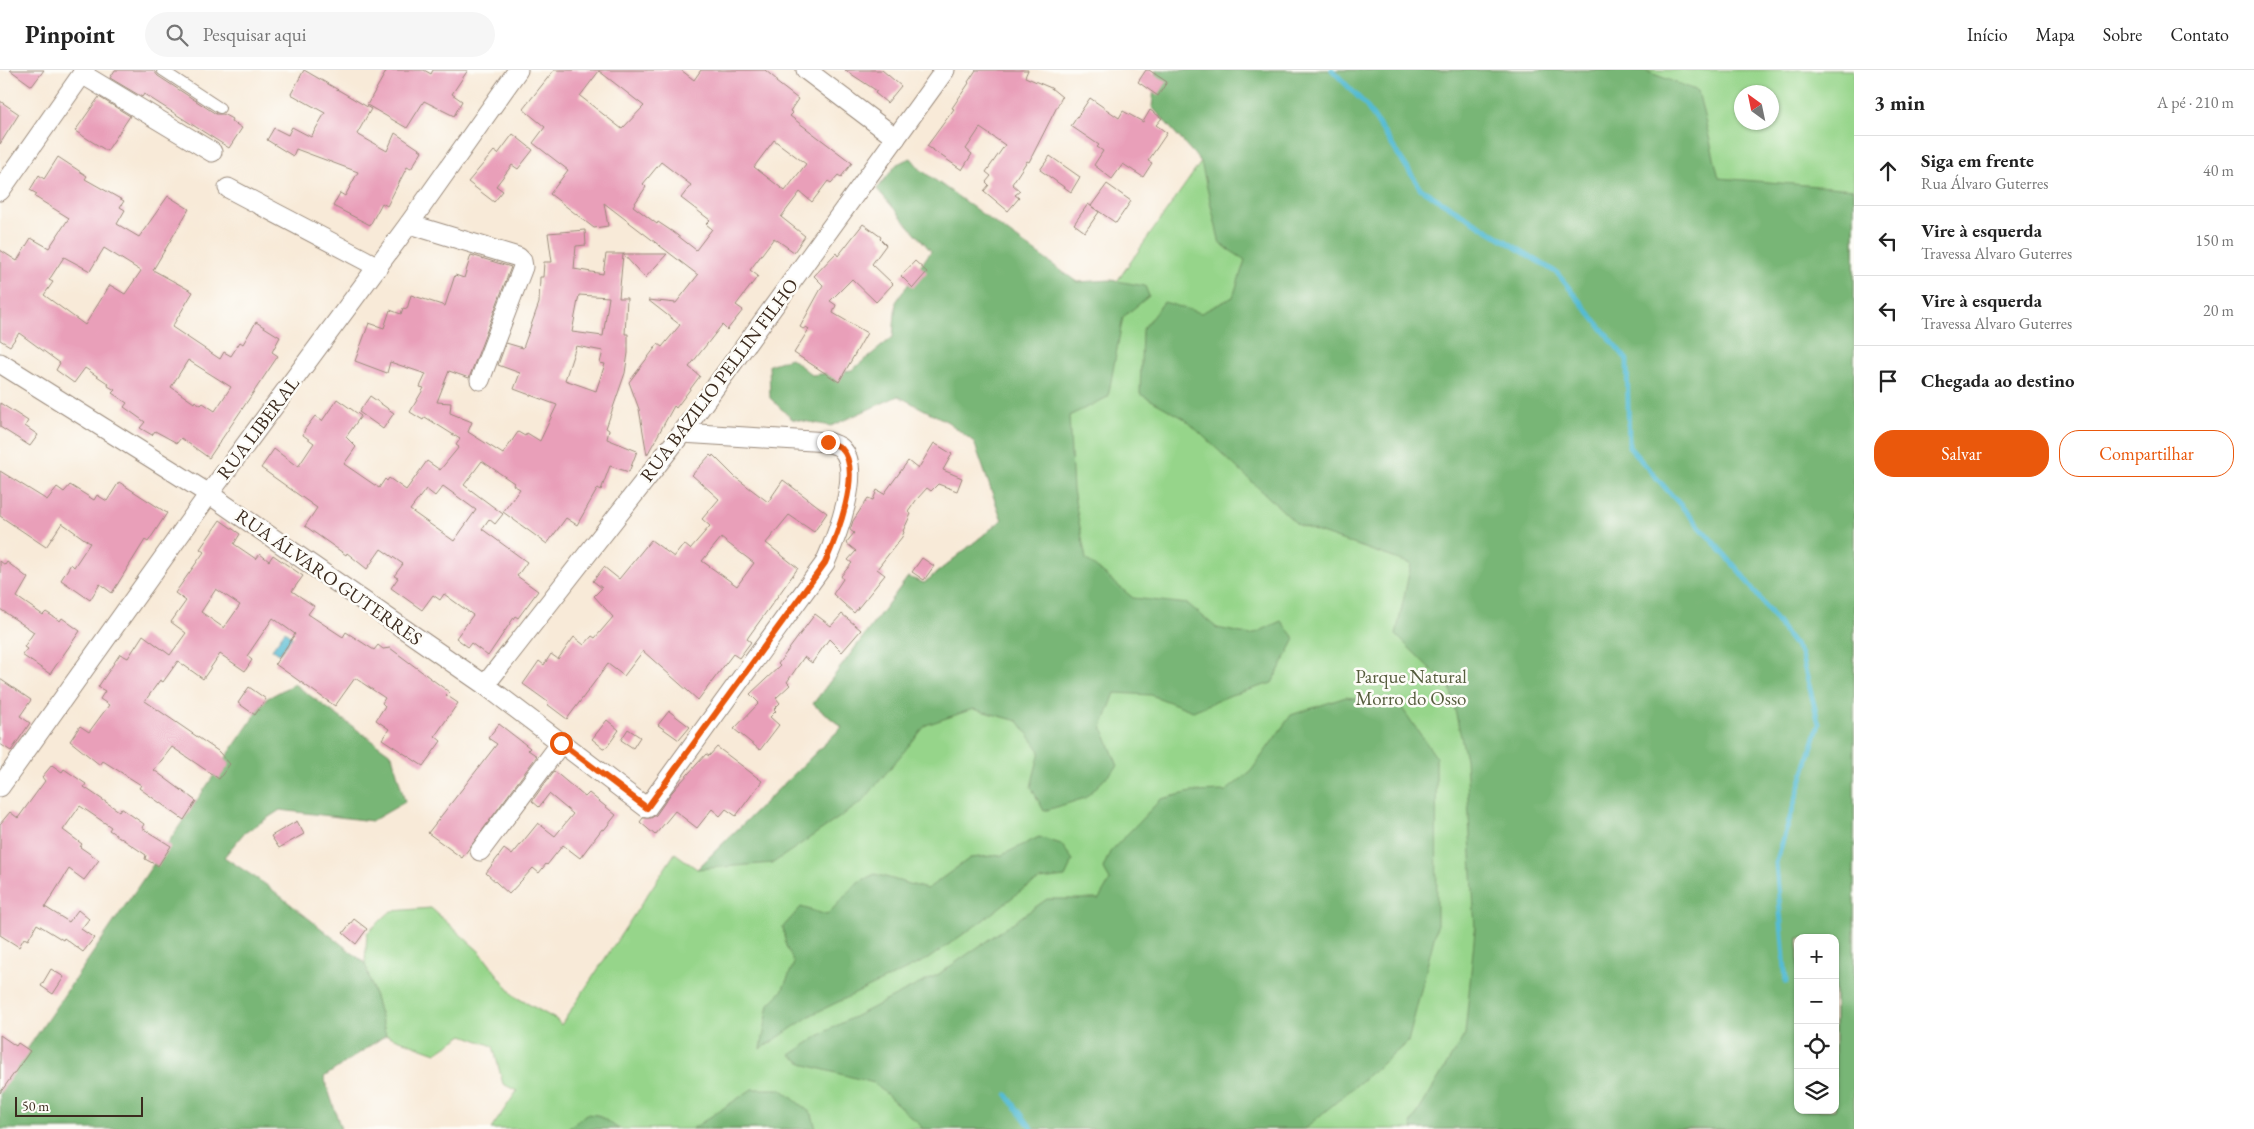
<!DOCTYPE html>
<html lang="pt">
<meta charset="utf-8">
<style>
body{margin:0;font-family:"EB Garamond",serif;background:#f6f6f6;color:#222}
.controls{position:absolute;right:15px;bottom:15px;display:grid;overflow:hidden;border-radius:10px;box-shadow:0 1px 4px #0004}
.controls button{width:45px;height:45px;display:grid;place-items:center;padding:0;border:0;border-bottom:1px solid #e0e0e0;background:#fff;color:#222;font:25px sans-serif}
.compass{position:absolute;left:1734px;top:15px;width:45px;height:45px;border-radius:50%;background:#fff;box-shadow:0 1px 4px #0004;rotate:327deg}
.scale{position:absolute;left:15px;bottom:12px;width:128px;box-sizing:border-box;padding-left:5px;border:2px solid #3b2a1e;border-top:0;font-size:14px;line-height:18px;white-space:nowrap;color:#3b2a1e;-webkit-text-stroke:4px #fdfcf7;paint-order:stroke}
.stop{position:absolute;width:15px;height:15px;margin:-11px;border:4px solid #ea580c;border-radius:50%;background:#fff}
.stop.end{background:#ea580c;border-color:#fff;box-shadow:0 1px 5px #0008}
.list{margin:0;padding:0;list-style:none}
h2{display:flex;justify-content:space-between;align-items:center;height:65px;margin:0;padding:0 20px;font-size:21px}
h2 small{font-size:16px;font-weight:400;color:#767676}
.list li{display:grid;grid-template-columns:32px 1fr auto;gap:15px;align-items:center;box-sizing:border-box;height:70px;padding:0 20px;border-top:1px solid #e0e0e0}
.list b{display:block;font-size:19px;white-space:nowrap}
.list p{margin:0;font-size:16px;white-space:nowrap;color:#767676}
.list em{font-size:16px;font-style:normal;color:#767676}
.actions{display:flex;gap:10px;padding:15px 20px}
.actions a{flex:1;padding:11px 0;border:1px solid #ea580c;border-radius:20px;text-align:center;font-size:18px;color:#ea580c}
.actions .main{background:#ea580c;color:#fff}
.icon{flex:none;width:28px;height:28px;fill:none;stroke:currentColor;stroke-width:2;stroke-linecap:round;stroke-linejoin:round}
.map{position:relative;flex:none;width:1854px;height:1059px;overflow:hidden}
header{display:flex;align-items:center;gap:30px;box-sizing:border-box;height:70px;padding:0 25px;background:#fff;border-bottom:1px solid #e0e0e0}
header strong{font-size:24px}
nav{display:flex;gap:28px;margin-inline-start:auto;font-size:18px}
.search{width:350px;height:45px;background:#f6f6f6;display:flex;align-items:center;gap:12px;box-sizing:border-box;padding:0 18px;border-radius:28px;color:#767676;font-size:19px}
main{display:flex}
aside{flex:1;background:#fff}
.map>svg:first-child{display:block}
.green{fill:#96d58a;stroke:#688054;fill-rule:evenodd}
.forest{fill:#78b676;stroke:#5a704a;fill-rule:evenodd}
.water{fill:#55bbd3;stroke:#487278}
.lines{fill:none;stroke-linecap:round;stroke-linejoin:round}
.stream{stroke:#55bbd3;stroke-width:5}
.building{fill:#e99fb9;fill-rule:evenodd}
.service-casing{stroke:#9a8a7b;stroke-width:12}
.minor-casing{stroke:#9a8a7b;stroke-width:21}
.service{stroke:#fff;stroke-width:10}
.minor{stroke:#fff;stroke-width:19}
.route{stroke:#ea580c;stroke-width:6}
.labels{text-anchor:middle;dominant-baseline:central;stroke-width:5;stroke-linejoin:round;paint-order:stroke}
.street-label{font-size:19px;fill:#3b2a1e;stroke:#fdfcf7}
.park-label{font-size:19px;fill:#565d3e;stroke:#fdfcf7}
</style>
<header>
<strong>Pinpoint</strong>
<div class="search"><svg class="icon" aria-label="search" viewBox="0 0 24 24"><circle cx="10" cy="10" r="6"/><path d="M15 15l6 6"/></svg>Pesquisar aqui</div>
<nav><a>Início</a><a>Mapa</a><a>Sobre</a><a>Contato</a></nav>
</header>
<main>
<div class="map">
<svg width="1854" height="1059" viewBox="0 0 1854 1059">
<rect width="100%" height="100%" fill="#fdfcf7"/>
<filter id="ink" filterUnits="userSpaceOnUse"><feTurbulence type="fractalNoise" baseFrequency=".02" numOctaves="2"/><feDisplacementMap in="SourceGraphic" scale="10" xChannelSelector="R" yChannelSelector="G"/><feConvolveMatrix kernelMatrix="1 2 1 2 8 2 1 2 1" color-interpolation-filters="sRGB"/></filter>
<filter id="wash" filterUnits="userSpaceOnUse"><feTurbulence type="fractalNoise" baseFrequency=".0096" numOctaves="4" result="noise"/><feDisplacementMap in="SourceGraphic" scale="20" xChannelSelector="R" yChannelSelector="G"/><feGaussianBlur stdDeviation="1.12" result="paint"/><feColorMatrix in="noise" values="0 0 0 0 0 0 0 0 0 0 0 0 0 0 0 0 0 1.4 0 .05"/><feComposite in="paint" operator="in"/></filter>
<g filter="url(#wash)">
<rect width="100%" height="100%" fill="#f8ead8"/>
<!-- green -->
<path class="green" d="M1269 0H1854V1059H491L517 1021 503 1014 493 976 463 965 436 983 386 965 365 893 367 863 391 841 431 838 480 882 514 926 557 950 561 955 675 783 697 799 842 657 813 634 908 507 924 513 1002 450 984 400 1201 92ZM1742 22H1772V52H1742ZM1798 868H1835V1040H1798Z"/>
<!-- forest -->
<g class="forest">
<path d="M1156 0H1643L1698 21 1719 108 1854 119V1059H1413L1411 1054 1465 964 1475 860 1466 689 1450 618 1396 565 1411 494 1298 455 1185 349 1140 324 1142 260 1164 232 1201 243 1233 227 1245 190 1220 174 1201 92 1152 37ZM1798 868H1835V1040H1798Z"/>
<polygon points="911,88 921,100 1077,212 1111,210 1145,216 1149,226 1123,247 1108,327 1069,346 1073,420 1086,489 1133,528 1188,534 1217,558 1251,565 1281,551 1295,569 1272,613 1231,625 1193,641 1151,625 1115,623 1102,657 1118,696 1085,728 1044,741 1031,717 1040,681 1018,651 973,639 926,655 862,732 773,793 697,799 842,657 813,634 908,507 924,513 1002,450 974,372 948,352 898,326 831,356 792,349 770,328 769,295 791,288 812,305 852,300 893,267 896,232 931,181 877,119 897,94"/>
<polygon points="294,614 392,685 405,732 372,751 280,740 243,764 224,787 265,814 365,893 386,965 324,1007 341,1059 0,1059 0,1019 266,629"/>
<polygon points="1346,627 1400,635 1436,687 1437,856 1408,972 1304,1059 922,1059 921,1056 874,1013 806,995 790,985 828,960 939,904 1047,829 1099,829 1110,810 1103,798 1110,782 1161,729 1191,722 1226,721 1251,701 1291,645"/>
<polygon points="1039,767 1061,774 1073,790 1065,807 1040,810 1022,820 982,851 928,889 813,944 761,979 769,934 782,921 794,893 786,876 783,857 801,837 827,845 858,812 875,804 927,819 970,788 1002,785"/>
<polygon points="752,1019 781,1019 812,1044 816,1059 692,1059"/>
<polygon points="586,1044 598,1045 619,1059 568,1059"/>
</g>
<!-- water -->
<polygon class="water" points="285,561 292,567 279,584 272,579"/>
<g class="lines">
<!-- stream -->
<g class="stream">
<polyline points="1332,0 1365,34 1421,119 1557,203 1627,290 1629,377 1740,502 1801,584 1819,654 1776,793 1786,912"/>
<polyline points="1007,1025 1032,1059"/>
</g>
</g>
<g id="blocks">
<!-- building -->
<g class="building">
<polygon points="10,0 44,0 32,16"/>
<polygon points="115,0 153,0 158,6 216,44 223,44 232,49 231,51 242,58 229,78 144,24 142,27 110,8"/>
<polygon points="304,0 371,39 357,64 387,81 395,63 422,81 411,99 407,97 387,136 382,133 370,155 333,136 340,123 345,126 358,102 296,79 293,86 267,70 274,58 288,65 292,57 311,67 325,43 291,24"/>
<polygon points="387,0 424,0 431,4 433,0 468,0 452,24 462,31 454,46 424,31 407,58 367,35"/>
<path d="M554 0H681L694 10 701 0H765L777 10 776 12 798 29 790 41 793 43 790 46 852 93 841 107 838 105 831 113 828 111 812 132 800 122 781 147 805 166 794 182 774 168 750 200 758 206 736 235 743 240 727 260 722 255 689 297 700 306 676 338 674 336 647 385 639 339 629 312 658 274 662 277 680 255 648 230 676 233 698 205 604 133 608 156 594 158 550 124 568 100 533 73 545 57 523 39ZM599 1 644 36 622 59 580 26ZM774 70 806 94 785 121 754 97ZM661 92 691 115 681 128 710 150 706 154 712 159 696 180 673 162 658 152 657 154 633 136 646 117 643 114Z"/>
<polygon points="845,0 882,0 901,16 887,33 875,23 877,21"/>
<polygon points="976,0 1028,0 1025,7 1051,18 1062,27 1029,92 1027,91 1012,114 1020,121 1015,125 1019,128 1008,141 984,121 989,115 986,112 991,106 986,102 1005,75 980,58 966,79 972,84 962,100 927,76 954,39 952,38 969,13 968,12"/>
<polygon points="1146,0 1149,0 1167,12 1158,26 1138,12"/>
<polygon points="99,27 130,46 107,81 75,61"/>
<polygon points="1090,28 1119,48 1123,41 1143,52 1150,40 1162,48 1156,55 1167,63 1148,91 1152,93 1143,107 1123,94 1112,109 1094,95 1103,81 1097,77 1099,75 1071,56"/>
<polygon points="0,31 19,44 0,74"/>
<polygon points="513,64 533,80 518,99 512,95 496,116 503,121 494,132 468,112 494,81 498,84"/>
<polygon points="1050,86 1080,107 1071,122 1040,100"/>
<path d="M58 87 87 106 85 109 124 131 120 137 125 140 117 154 139 167 168 126 189 139 153 200 193 222 172 257 220 289 224 282 231 286 240 272 243 274 256 252 280 267 272 282 278 286 209 388 181 368 177 373 155 361 152 365 140 358 145 352 124 337 127 333 112 323 115 320 108 316 109 314 85 298 74 313 56 300 60 293 19 263 10 276 0 270V180L17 191 31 168 49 178 69 148 35 127 37 124 30 120 39 105 44 109ZM104 178 141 201 125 224 110 215 85 255 44 225 53 212 49 210 64 187 90 201ZM188 290 231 317 215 341 203 333 201 335 195 331 194 333 171 317Z"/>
<polygon points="1107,114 1131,131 1116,153 1091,136"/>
<polygon points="1088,134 1099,142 1085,162 1074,154"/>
<polygon points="863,154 881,167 880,169 886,175 872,194 893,214 876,232 852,209 830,231 836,235 833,243 867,263 839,312 794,283 809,259 806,257 803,259 800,257 823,215 814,206 836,183 838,186"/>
<path d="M585 160 586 175 576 176 574 199 603 204 606 184H667L645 208 623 184 619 228H627L625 264H628V283L625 303 606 358 609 360 607 369 637 381 629 402 610 396 601 420 598 418 577 455 566 448 547 474 503 442 520 419 513 415 514 413 482 391 464 415 503 444 495 454 489 449 482 459 527 492 517 506 538 521 518 548 515 546 488 586 471 573 468 577 456 568 473 545 444 524 440 530 433 525 422 540 391 518 398 508 394 506 403 494 381 479 367 499 347 483 346 485 305 456 317 438 261 398 274 379 298 397 314 373 303 365 305 359 315 346 322 351 337 329 361 346 346 367 356 377 344 394 379 418 385 409 387 411 389 408 406 420 427 391 440 400 459 377 456 375 460 369 425 347 423 350 410 342 424 318 420 317 426 304 390 292 387 303 355 291 369 253 384 258 390 240 401 244 403 238 407 239 411 225 445 236 455 205 464 208 471 185 511 197 469 308 449 301 437 332 451 333 450 343 472 352 468 362 503 384 518 362 525 366 527 363 540 371 557 335 514 319 520 303 498 295 506 273 523 278 539 233 540 207H543L544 192H552L548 163ZM579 225 609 227 603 266 572 262ZM576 276 603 281 600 293 605 294 596 321 565 310ZM443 416 476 440 454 471 410 440 426 419 435 426Z"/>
<polygon points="915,191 927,202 913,218 901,206"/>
<polygon points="370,326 394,343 383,359 359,342"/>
<polygon points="0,333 28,351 25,356 38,365 30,376 0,357"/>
<polygon points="934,373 952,384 943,400 962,408 957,421 938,414 931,421 927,418 917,429 908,442 911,444 903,461 904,462 902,467 877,499 885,505 854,543 833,524 843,509 841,506 852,493 848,490 856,481 846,473 854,463 850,460 853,451 868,428 873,430 877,420 884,424 908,391 918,399"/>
<path d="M710 385 712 387 713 385 735 407 768 432 783 410 827 443 814 462 789 445 766 473 798 498 749 566 747 569 751 572 739 588 733 584 698 630 643 581 624 606 608 594 567 649 547 634 548 632 523 614 539 591 544 595 551 584 558 589 574 567 584 575 592 566 595 568 613 547 594 526 602 518 593 511 604 497 619 509 651 470 674 487 684 474 690 479 710 456 702 449 719 429 692 405ZM721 468 754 493 737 516 702 491Z"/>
<polygon points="0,401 47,430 57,417 64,422 70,415 94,430 97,425 107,431 119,412 167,443 148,472 145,470 112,523 100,514 90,530 61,510 71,494 74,497 90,473 62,453 46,477 0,446"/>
<path d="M220 450 240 464 234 474 256 489 260 484 269 491 273 485 303 506 292 521 314 536 308 544 343 567 346 562 374 580 378 575 383 579 390 578 449 622 446 625 458 633 435 666 441 671 423 696 382 669 389 659 376 650 385 636 382 633 385 628 355 608 335 636 275 594 295 564 273 548 247 586 252 590 245 601 220 584 203 609 178 591 163 612 160 610 145 631 218 681 230 694 219 709 172 677 154 700 196 731 184 750 139 718 141 715 103 691 100 695 70 671 80 656 89 662 109 635 100 629 105 621 98 617 120 584 128 588 143 565 170 585 186 563 171 552 186 531 175 523 204 482 200 479ZM216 519 240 535 224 558 201 542Z"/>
<polygon points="922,488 934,496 924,510 912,502"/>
<polygon points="0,491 5,495 7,492 28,508 17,527 43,545 46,542 60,551 62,548 80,561 50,604 22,585 27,579 24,577 34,562 0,539"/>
<polygon points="815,544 831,556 842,544 861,560 842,582 829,569 812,593 804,587 787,612 790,615 776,628 780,633 774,639 776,641 770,647 779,655 760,680 734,659 759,633 750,624 780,596 778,594"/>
<polygon points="0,609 31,630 20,646 30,653 11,681 0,674"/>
<polygon points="249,617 266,629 255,645 238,633"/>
<polygon points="669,641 690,657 679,670 658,655"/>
<polygon points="607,650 619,660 607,677 603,678 592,669"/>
<polygon points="499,654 530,678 528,680 537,686 462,788 428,763 497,674 488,668"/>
<polygon points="628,659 640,667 633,678 621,670"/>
<polygon points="717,677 762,711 736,746 726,739 720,746 712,739 697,758 675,741 655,765 640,752 643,748 651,748 656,745 672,722 706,684 709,686"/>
<polygon points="52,695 62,702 64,699 86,714 84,717 119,741 121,738 144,754 142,758 171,776 158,796 145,789 146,785 109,760 111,757 80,736 63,760 82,774 80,777 99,790 84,810 69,799 45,837 69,852 78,840 89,849 81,859 94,868 83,882 64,868 63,870 37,854 28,870 24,868 19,877 0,865 0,754 10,742 18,748 45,711 42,707"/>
<polygon points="554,701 585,727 589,723 616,745 604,760 602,759 580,788 563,775 547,795 546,794 539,803 533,798 509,824 486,803 504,779 512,785 538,753 555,766 573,744 549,724 539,737 532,731"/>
<polygon points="297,751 304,764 279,778 271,766"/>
<polygon points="354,849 367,859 356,874 343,863"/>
<polygon points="51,899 64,907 53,924 41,916"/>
<polygon points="0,965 16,976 18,973 30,981 0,1023"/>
</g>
</g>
</g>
<g filter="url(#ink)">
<use href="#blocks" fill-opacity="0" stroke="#9a8a7b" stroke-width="1"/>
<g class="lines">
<!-- service casing -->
<g class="service-casing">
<polyline id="service" points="162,0 220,38"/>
</g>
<!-- minor casing -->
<g class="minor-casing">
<g id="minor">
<polyline points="806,0 896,68"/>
<polyline points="82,4 212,82"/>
<polyline points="228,118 378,197"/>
<polyline points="0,121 85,0"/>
<polyline points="409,154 518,187 522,191 523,197 480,310"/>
<path d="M0 293 209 424 485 615 647 738 825 493C836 468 863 401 842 379 839 375 832 374 828 372L682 363"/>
<polyline points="485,615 682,363 945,0"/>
<polyline points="0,717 209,424 409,154 518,0"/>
<polyline points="480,781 561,673"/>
</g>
</g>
<!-- service -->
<use href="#service" class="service"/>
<!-- minor -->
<use href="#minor" class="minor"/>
</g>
</g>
<g class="lines" filter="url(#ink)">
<!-- route -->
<path class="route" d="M561 673 647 738 825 493C836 468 863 401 842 379 839 375 832 374 828 372"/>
</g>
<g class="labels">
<!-- street labels -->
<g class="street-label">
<text transform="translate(719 310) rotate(-53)">RUA BAZILIO PELLIN FILHO</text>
<text transform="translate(258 358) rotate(-53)">RUA LIBERAL</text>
<text transform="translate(329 507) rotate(35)">RUA ÁLVARO GUTERRES</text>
</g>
<!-- park labels -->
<g class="park-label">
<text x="1411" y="606">Parque Natural<tspan x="1411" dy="22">Morro do Osso</tspan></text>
</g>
</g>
</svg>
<div class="controls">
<button>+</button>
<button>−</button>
<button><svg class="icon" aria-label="locate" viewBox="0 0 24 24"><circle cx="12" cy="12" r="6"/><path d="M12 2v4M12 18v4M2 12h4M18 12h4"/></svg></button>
<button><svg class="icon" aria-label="layers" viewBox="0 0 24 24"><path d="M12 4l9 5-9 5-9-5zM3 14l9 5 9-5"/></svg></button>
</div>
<svg class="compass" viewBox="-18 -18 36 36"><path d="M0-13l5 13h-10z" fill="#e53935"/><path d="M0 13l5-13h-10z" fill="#767676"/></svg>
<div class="scale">50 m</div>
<div class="stop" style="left:561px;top:673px"></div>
<div class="stop end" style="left:828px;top:372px"></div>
</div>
<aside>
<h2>3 min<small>A pé · 210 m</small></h2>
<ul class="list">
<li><svg class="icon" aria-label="ahead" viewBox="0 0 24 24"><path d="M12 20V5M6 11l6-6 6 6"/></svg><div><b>Siga em frente</b><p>Rua Álvaro Guterres</p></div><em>40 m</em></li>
<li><svg class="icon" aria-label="left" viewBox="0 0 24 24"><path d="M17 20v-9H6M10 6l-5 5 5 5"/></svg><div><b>Vire à esquerda</b><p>Travessa Alvaro Guterres</p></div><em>150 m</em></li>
<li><svg class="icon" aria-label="left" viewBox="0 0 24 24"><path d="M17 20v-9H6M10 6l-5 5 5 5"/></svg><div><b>Vire à esquerda</b><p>Travessa Alvaro Guterres</p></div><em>20 m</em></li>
<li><svg class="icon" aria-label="arrive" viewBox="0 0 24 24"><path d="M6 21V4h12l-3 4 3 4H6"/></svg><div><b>Chegada ao destino</b></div></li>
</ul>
<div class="actions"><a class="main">Salvar</a><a>Compartilhar</a></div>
</aside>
</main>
